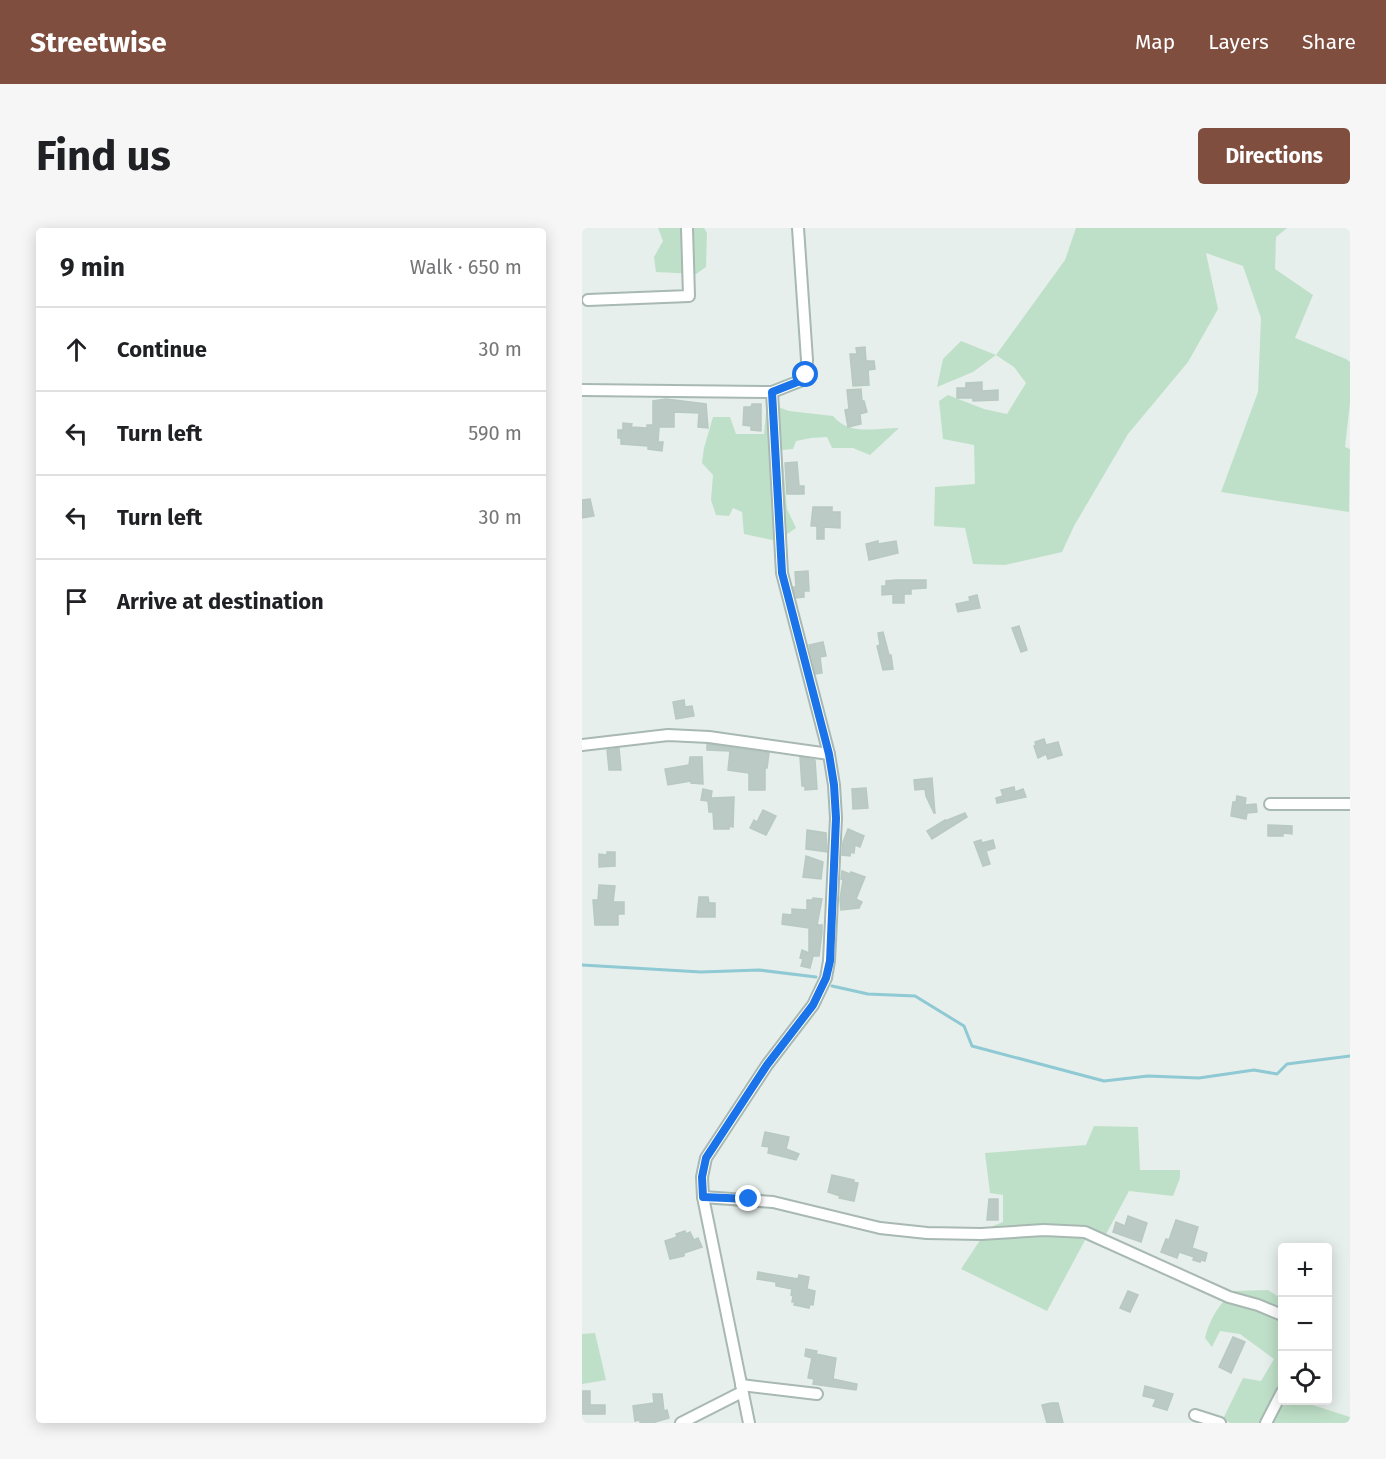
<!DOCTYPE html>
<meta charset="utf-8">
<style>
body{margin:0;font-family:"Fira Sans",sans-serif;background:#f6f6f6;color:#202124}
.controls{position:absolute;right:18px;bottom:18px;display:grid;overflow:hidden;border-radius:6px;box-shadow:0 3px 15px #0003}
.controls button{width:54px;height:54px;display:grid;place-items:center;padding:0;border:0;border-bottom:2px solid #e0e0e0;background:#fff;color:#202124;font:30px sans-serif}
.stop{position:absolute;width:18px;height:18px;margin:-14px;border:4px solid #1a73e8;border-radius:50%;background:#fff}
.stop.end{background:#1a73e8;border-color:#fff;box-shadow:0 2px 6px #0008}
.list{margin:0;padding:0;list-style:none}
h2{display:flex;justify-content:space-between;align-items:center;height:78px;margin:0;padding:0 24px;font-size:26px}
h2 small{font-size:20px;font-weight:400;color:#757577}
.list li{display:grid;grid-template-columns:39px 1fr auto;gap:18px;align-items:center;box-sizing:border-box;height:84px;padding:0 24px;border-top:2px solid #e0e0e0}
.list b{display:block;font-size:22px;white-space:nowrap}
.list em{font-size:20px;font-style:normal;color:#757577}
.icon{flex:none;width:33px;height:33px;fill:none;stroke:currentColor;stroke-width:2;stroke-linecap:round;stroke-linejoin:round}
.map{position:relative;flex:none;width:768px;height:1195px;overflow:hidden;border-radius:6px}
header{display:flex;align-items:center;gap:36px;box-sizing:border-box;height:84px;padding:0 30px;background:#7f4e3f;color:#fff}
header strong{font-size:28px}
nav{display:flex;gap:33px;margin-inline-start:auto;font-size:21px}
.intro{display:flex;align-items:center;justify-content:space-between;box-sizing:border-box;height:144px;padding:0 36px}
h1{margin:0;font-size:42px}
.button{padding:15px 27px;border-radius:6px;background:#7f4e3f;color:#fff;font-size:21px;font-weight:700}
main{display:flex;gap:36px;padding:0 36px}
aside{flex:1;background:#fff;border-radius:6px;box-shadow:0 3px 15px #0003}
.map>svg:first-child{display:block}
.green{fill:#bfe0c8}
.lines{fill:none;stroke-linecap:round;stroke-linejoin:round}
.stream{stroke:#8ec9d4;stroke-width:3}
.building{fill:#bbcac4;stroke:#b8c9c2;stroke-width:1.5}
.minor-casing{stroke:#a8b8b2;stroke-width:14}
.minor{stroke:#fff;stroke-width:10}
.route{stroke:#1a73e8;stroke-width:8}
</style>
<header>
<strong>Streetwise</strong>
<nav><a>Map</a><a>Layers</a><a>Share</a></nav>
</header>
<div class="intro"><h1>Find us</h1><a class="button">Directions</a></div>
<main>
<aside>
<h2>9 min<small>Walk · 650 m</small></h2>
<ul class="list">
<li><svg class="icon" aria-label="ahead" viewBox="0 0 24 24"><path d="M12 20V5M6 11l6-6 6 6"/></svg><div><b>Continue</b></div><em>30 m</em></li>
<li><svg class="icon" aria-label="left" viewBox="0 0 24 24"><path d="M17 20v-9H6M10 6l-5 5 5 5"/></svg><div><b>Turn left</b></div><em>590 m</em></li>
<li><svg class="icon" aria-label="left" viewBox="0 0 24 24"><path d="M17 20v-9H6M10 6l-5 5 5 5"/></svg><div><b>Turn left</b></div><em>30 m</em></li>
<li><svg class="icon" aria-label="arrive" viewBox="0 0 24 24"><path d="M6 21V4h12l-3 4 3 4H6"/></svg><div><b>Arrive at destination</b></div></li>
</ul>
</aside>
<div class="map">
<svg width="768" height="1195" viewBox="0 0 768 1195">
<rect width="100%" height="100%" fill="#e6efeb"/>
<!-- green -->
<g class="green">
<polygon points="76,0 122,0 125,5 124,39 114,46 74,44 72,29 81,13"/>
<polygon points="494,0 705,0 694,9 693,41 731,67 713,110 764,131 768,134 768,175 763,219 768,221 767,284 639,264 676,164 679,90 661,38 624,25 636,81 606,134 546,206 492,298 480,324 423,337 391,336 383,300 352,298 353,259 393,256 392,217 361,211 357,173 366,167 402,181 425,186 444,155 432,139 414,127 391,144 355,159 361,131 379,113 414,127 483,32"/>
<path d="M185 175 207 183 251 188C267 208 294 200 317 200L288 227 271 220H250L245 209 229 210 214 213 211 221 200 222 205 281 214 300 195 313 162 306 160 284 151 280 147 288 134 287 129 272 131 247 120 235 122 220 131 189H148L154 206H182Z"/>
<polygon points="512,898 556,899 558,942 598,942 598,950 591,968 547,963 523,1008 509,1001 465,1083 379,1041 406,1000 421,994 421,967 408,965 403,925 504,917"/>
<path d="M686 1062 700 1071V1172L718 1173 768 1189V1195H648L641 1191 661 1150 679 1153 692 1131 658 1106 638 1103 630 1119 623 1110C629 1088 636 1079 651 1063Z"/>
<polygon points="13,1105 24,1152 0,1156 0,1106"/>
</g>
<g class="lines">
<!-- stream -->
<g class="stream">
<polyline points="0,737 119,744 177,742 234,749"/>
<polyline points="250,758 286,766 333,768 382,798 390,818 522,853 566,848 617,850 672,842 695,846 705,836 768,828"/>
</g>
</g>
<!-- building -->
<g class="building">
<polygon points="283,119 284,133 292,133 293,141 286,142 287,157 271,158 268,126 275,126 274,120"/>
<polygon points="400,154 400,163 416,162 416,172 391,173 391,170 375,170 375,160 384,160 384,155"/>
<polygon points="279,161 280,173 282,173 285,184 278,186 279,196 266,199 263,182 267,181 265,162"/>
<polygon points="84,171 124,176 126,200 116,199 117,185 92,184 92,199 77,199 76,214 81,214 80,223 66,221 66,218 39,216 39,210 36,210 36,202 41,202 41,195 50,196 49,199 65,200 65,197 71,197 71,173"/>
<polygon points="170,176 179,176 179,203 169,202 169,198 161,197 162,179 169,179"/>
<polygon points="215,234 217,258 222,258 222,266 205,266 203,235"/>
<polygon points="8,271 12,288 0,290 0,272"/>
<polygon points="231,279 250,279 250,284 258,284 258,300 242,299 242,311 235,311 235,298 229,298"/>
<polygon points="296,313 296,316 314,313 316,325 287,332 284,316"/>
<polygon points="226,343 227,363 222,363 222,369 214,370 211,359 214,359 213,344"/>
<polygon points="314,352 344,352 344,360 329,361 329,366 322,366 322,375 311,375 311,366 300,367 300,358 304,358 304,353"/>
<polygon points="395,367 398,380 376,384 374,376 388,373 387,369"/>
<polygon points="437,398 445,422 439,424 430,400"/>
<polygon points="301,404 307,427 309,427 311,441 301,442 295,418 298,417 296,405"/>
<polygon points="241,414 244,428 238,429 240,445 234,446 227,417"/>
<polygon points="102,472 103,479 110,478 112,488 94,491 91,474"/>
<polygon points="462,511 464,517 476,514 480,527 466,531 464,526 456,530 452,518 454,517 453,514"/>
<polygon points="125,516 187,525 185,540 183,540 183,562 167,562 167,545 146,542 148,523 125,522"/>
<polygon points="37,520 39,542 27,542 25,522"/>
<polygon points="108,529 120,529 121,556 109,555 109,553 86,557 83,541 107,537"/>
<polygon points="218,529 233,532 235,561 223,562 223,558 220,558"/>
<polygon points="350,550 353,585 352,585 344,568 343,561 333,562 332,552"/>
<polygon points="432,559 433,564 441,561 444,569 415,575 414,570 421,568 419,562"/>
<polygon points="284,560 286,580 271,581 270,561"/>
<polygon points="121,561 130,563 129,570 152,569 151,599 147,598 147,601 132,601 131,584 127,584 126,573 119,572"/>
<polygon points="655,568 664,570 663,577 674,576 675,584 665,585 664,591 649,588 651,574 654,574"/>
<polygon points="181,582 194,588 184,607 168,600 172,592 175,594"/>
<polygon points="383,585 385,589 350,611 345,603 363,592 363,593"/>
<polygon points="686,597 710,598 710,606 701,605 701,608 686,608"/>
<polygon points="266,601 282,608 278,619 273,617 272,625 269,624 268,628 260,627 261,614"/>
<polygon points="225,602 244,605 245,624 224,621"/>
<polygon points="399,612 400,615 411,612 413,620 404,623 408,636 401,638 392,614"/>
<polygon points="25,624 33,624 33,638 17,639 17,626 25,627"/>
<polygon points="224,628 241,634 239,651 221,649"/>
<polygon points="260,643 268,646 269,644 283,649 274,671 280,674 277,680 259,682 258,671 261,652 259,651"/>
<polygon points="17,657 33,658 31,674 42,674 42,686 36,686 36,697 13,697 11,672 16,672"/>
<polygon points="117,669 126,669 127,675 133,675 133,689 115,689"/>
<polygon points="231,670 240,671 235,697 240,697 240,705 237,728 231,728 228,740 219,738 221,731 218,730 220,722 227,725 227,700 200,696 201,686 210,687 210,681 225,682 225,672 231,672"/>
<polygon points="183,904 207,909 204,921 217,926 214,932 186,925 187,919 180,918"/>
<polygon points="250,947 272,952 271,954 276,955 272,973 257,970 258,968 246,964"/>
<polygon points="407,971 416,971 416,992 405,992"/>
<polygon points="546,988 565,995 559,1014 531,1004 534,994 543,998"/>
<polygon points="594,992 616,999 610,1020 625,1025 623,1033 619,1032 618,1034 611,1032 612,1029 597,1024 595,1030 579,1024 584,1011 587,1012"/>
<polygon points="103,1003 104,1006 108,1004 112,1012 116,1010 120,1019 102,1025 102,1028 88,1031 83,1013 95,1009 94,1006"/>
<polygon points="176,1044 216,1051 217,1047 227,1049 225,1061 233,1063 231,1077 228,1076 227,1080 212,1077 213,1074 210,1074 211,1068 209,1067 210,1061 194,1058 194,1054 175,1051"/>
<polygon points="546,1063 556,1067 548,1084 538,1080"/>
<polygon points="651,1109 663,1114 649,1145 637,1139"/>
<polygon points="224,1121 235,1123 234,1126 254,1130 251,1151 275,1156 274,1162 231,1156 232,1151 226,1150 230,1130 223,1128"/>
<polygon points="563,1158 591,1166 585,1182 571,1178 574,1171 561,1168"/>
<polygon points="0,1163 8,1163 8,1177 23,1177 23,1186 0,1186"/>
<polygon points="71,1166 80,1166 82,1183 85,1182 87,1190 70,1195 58,1195 58,1192 53,1193 51,1178 72,1175"/>
<polygon points="469,1175 476,1175 481,1195 465,1195 460,1177"/>
</g>
<g class="lines">
<!-- minor casing -->
<g class="minor-casing">
<g id="minor">
<polyline points="6,72 107,68 105,0"/>
<polyline points="0,162 190,164 200,345 247,526 252,557 254,590 247,733 244,750 231,777 185,837 124,930 120,949 121,969 167,1195"/>
<polyline points="190,164 218,153 224,147 225,132 216,0"/>
<polyline points="0,517 86,507 127,509 247,526"/>
<polyline points="688,576 768,576"/>
<polyline points="121,969 191,974 298,1000 345,1005 399,1006 462,1002 503,1004 647,1069 676,1077 700,1087"/>
<polyline points="159,1157 235,1166"/>
<polyline points="613,1187 638,1195"/>
<polyline points="99,1195 160,1164"/>
<polyline points="684,1195 700,1164"/>
</g>
</g>
<!-- minor -->
<use href="#minor" class="minor"/>
</g>
<g class="lines">
<!-- route -->
<polyline class="route" points="167,971 121,969 120,949 124,930 185,837 231,777 244,750 248,733 254,590 252,557 247,526 200,345 190,164 218,153 224,147"/>
</g>
</svg>
<div class="controls">
<button>+</button>
<button>−</button>
<button><svg class="icon" aria-label="locate" viewBox="0 0 24 24"><circle cx="12" cy="12" r="6"/><path d="M12 2v4M12 18v4M2 12h4M18 12h4"/></svg></button>
</div>
<div class="stop" style="left:224px;top:147px"></div>
<div class="stop end" style="left:167px;top:971px"></div>
</div>
</main>
